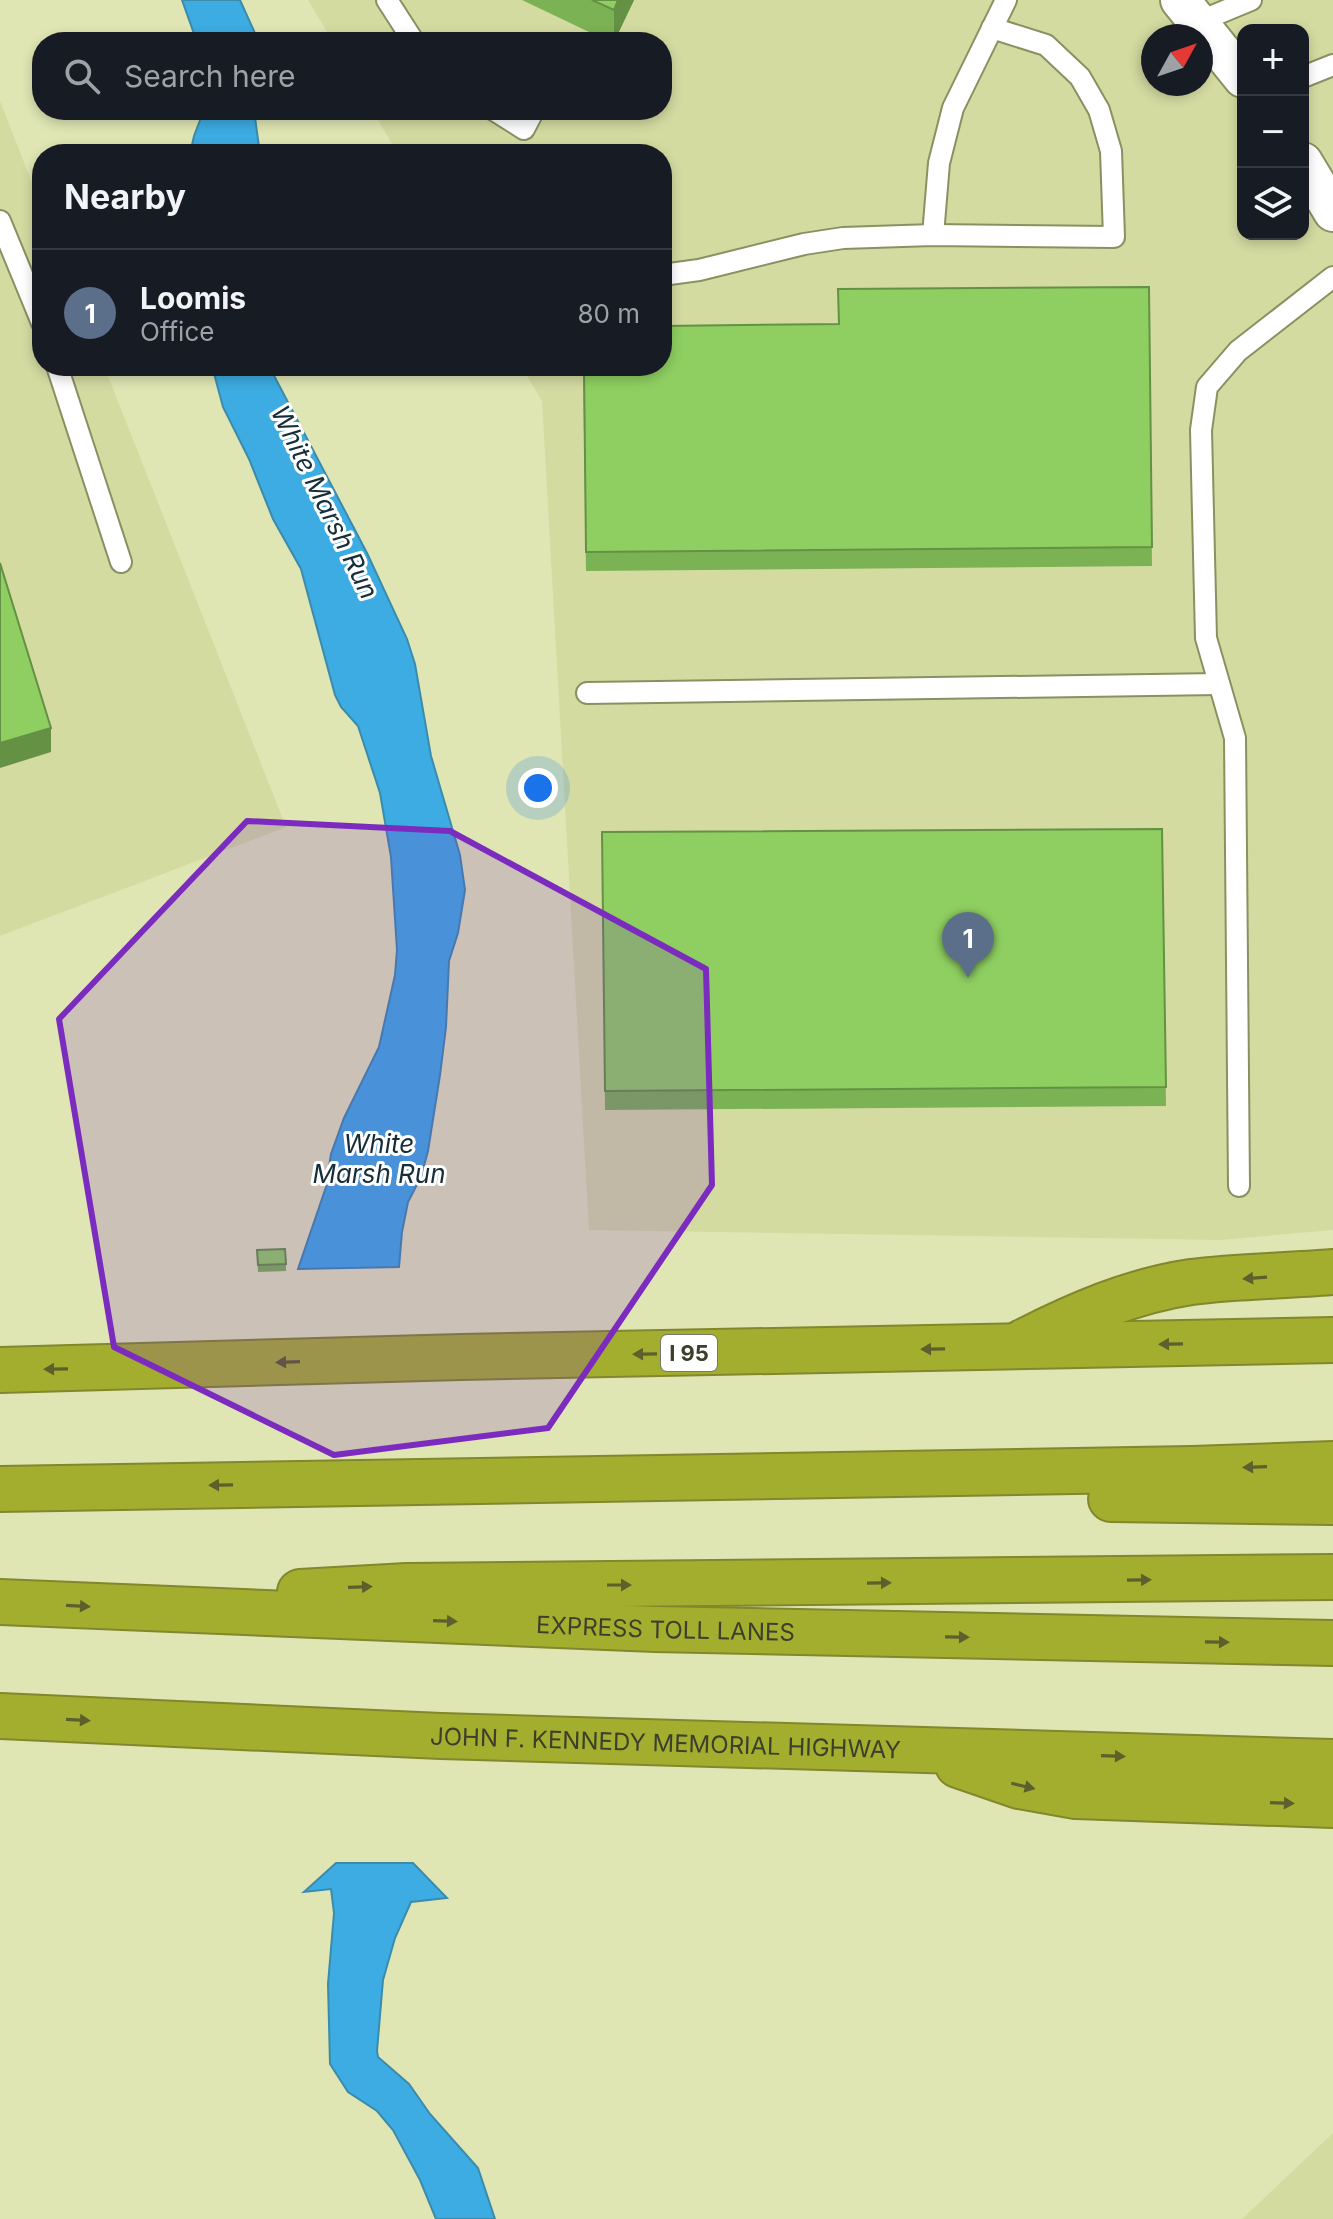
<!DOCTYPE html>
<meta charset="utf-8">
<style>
body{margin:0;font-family:Inter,sans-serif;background:#242831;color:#f1f3f6}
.controls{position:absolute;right:24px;top:24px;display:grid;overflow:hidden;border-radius:16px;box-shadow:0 4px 12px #0003}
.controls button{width:72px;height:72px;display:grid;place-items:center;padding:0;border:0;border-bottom:2px solid #363941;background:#171b24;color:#f1f3f6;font:40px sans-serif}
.compass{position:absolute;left:1141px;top:24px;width:72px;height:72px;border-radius:50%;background:#171b24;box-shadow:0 4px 12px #0003;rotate:50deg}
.you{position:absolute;left:538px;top:788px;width:28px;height:28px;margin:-20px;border:6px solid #fff;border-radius:50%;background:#1a73e8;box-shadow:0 0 0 12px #1a73e833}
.badge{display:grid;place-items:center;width:52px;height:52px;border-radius:50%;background:#754fc8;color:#fff;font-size:26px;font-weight:700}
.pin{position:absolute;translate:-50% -66px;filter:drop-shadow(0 2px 4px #0008)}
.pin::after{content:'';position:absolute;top:42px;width:28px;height:24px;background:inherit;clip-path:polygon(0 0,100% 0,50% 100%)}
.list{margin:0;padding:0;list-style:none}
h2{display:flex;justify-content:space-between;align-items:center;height:104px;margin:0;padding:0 32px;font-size:34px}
h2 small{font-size:26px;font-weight:400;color:#9ea1a6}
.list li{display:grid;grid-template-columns:52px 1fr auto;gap:24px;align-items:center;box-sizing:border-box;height:128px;padding:0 32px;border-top:2px solid #363941}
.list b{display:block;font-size:30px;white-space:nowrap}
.list p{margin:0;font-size:26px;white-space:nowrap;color:#9ea1a6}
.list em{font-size:26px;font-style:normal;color:#9ea1a6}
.icon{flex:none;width:44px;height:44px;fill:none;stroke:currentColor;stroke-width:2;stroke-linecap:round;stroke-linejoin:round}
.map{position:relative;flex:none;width:1333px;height:2219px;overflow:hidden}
.search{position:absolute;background:#171b24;box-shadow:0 4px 12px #0003;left:32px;top:32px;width:640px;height:88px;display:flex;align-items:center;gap:20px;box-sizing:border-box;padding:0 28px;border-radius:32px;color:#9ea1a6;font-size:30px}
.panel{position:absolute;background:#171b24;box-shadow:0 4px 12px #0003;left:32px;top:144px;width:640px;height:232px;border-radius:32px}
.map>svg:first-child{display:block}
.built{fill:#d4dba1;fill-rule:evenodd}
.water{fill:#3cace2;stroke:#3c8bab;stroke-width:2}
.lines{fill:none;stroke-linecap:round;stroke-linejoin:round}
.lane-casing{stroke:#8a9061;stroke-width:24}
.street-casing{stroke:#8a9061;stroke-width:42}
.highway-casing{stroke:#80872d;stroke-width:48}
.lane{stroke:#fff;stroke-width:20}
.street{stroke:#fff;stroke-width:38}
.highway{stroke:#a4ae2e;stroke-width:44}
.wall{fill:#7bb253}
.shaded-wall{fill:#649144}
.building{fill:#8fcf61;stroke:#649144;stroke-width:2}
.oneway{fill:#5b602c}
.marked{fill:#7b2cbf;fill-opacity:0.2;stroke:#7b2cbf;stroke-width:6;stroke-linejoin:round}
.labels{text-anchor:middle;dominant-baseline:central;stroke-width:6;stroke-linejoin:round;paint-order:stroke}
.shield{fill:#fff;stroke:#76796b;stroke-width:2}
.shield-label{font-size:22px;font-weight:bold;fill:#3c3f2b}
.street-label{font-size:24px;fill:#3c3f2b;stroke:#fff}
.water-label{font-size:26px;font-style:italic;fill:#162e3a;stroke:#fff}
</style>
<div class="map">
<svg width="1333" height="2219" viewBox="0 0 1333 2219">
<rect width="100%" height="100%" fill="#dfe6b4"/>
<!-- built -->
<g class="built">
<path d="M308 0H1333V1230L1220 1240 589 1230 542 401 521 366H662V154H398L372 110H662V42H333ZM1243 30H1303V234H1243ZM1153 36H1201V84H1153Z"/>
<polygon points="0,101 42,208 42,366 104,366 286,827 0,936"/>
<polygon points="1333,2133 1333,2219 1242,2219"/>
</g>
<!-- water -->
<g class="water">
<polygon points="182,0 240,0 259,42 197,42"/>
<polygon points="204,110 254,110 260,154 190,154 194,136"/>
<polygon points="212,366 269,366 367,553 407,639 415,664 431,756 460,855 465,890 458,933 449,961 446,1027 440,1075 428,1151 421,1177 408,1202 402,1232 399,1267 298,1269 326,1187 331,1154 344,1118 379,1047 395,975 397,950 391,857 380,793 358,726 341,707 335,695 301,569 273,519 249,459 223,407"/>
<polygon points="336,1863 413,1863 447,1898 411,1902 395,1938 383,1980 377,2051 378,2057 409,2084 430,2114 478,2168 495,2219 436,2219 420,2180 393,2130 377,2111 348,2092 330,2064 328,1984 334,1913 331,1889 304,1892"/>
</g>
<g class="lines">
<!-- lane casing -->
<g class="lane-casing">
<g id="lane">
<polyline points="387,0 414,42"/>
<polyline points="1198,22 1251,0"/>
<polyline points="1303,77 1333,65"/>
<polyline points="494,110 524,129 534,110"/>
<polyline points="0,221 42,323"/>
<polyline points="933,235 939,163 953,108 1006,0"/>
<polyline points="662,275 699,270 804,244 843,238 933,235 1114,237 1111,151 1099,110 1080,77 1046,45 992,28"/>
<polyline points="57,366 121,562"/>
<polyline points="587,693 1219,684"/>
<polyline points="1239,1186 1235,738 1206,638 1201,430 1207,387 1238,351 1333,277"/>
</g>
</g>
<!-- street casing -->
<g class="street-casing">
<g id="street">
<polyline points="1180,0 1243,78"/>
<polyline points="1303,162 1333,212"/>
</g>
</g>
<!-- highway casing -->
<g class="highway-casing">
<g id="highway">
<path d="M1023 1342C1076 1315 1131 1291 1191 1282 1238 1276 1286 1276 1333 1272"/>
<polyline points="0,1370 461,1357 1333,1340"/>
<polyline points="0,1489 1192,1469 1333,1464"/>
<polyline points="1111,1499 1333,1502"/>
<polyline points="300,1592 407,1586 1333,1577"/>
<path id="s1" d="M0 1602 655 1629 1333 1643"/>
<path id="s2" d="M0 1716 441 1736 1333 1762"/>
<polyline points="958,1765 1019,1786 1076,1796 1333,1805"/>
</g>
</g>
<!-- lane -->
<use href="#lane" class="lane"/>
<!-- street -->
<use href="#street" class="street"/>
<!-- highway -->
<use href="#highway" class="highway"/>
</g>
<!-- wall -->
<g class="wall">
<polygon points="522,0 634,0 614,42 610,42"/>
<polygon points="1149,287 1152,566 586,571 583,366 839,324"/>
<polygon points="1162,829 1166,1106 605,1110 602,832"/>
<polygon points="257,1250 286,1264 286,1271 258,1272"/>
</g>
<!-- shaded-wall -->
<g class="shaded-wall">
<polygon points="618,0 634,0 614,42 614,10"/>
<polygon points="51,728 51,752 0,768 0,743"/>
</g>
<!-- building -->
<g class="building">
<polygon points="592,0 618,0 614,10"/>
<polygon points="1149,287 1152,547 586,552 584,366 662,366 662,326 839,324 838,289"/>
<polygon points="0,563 51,728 0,743"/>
<polygon points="1162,829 1166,1087 605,1091 602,832"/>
<polygon points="285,1249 286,1264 258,1265 257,1250"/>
</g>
<!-- one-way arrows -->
<defs><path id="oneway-solid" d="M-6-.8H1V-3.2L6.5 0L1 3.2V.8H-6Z" transform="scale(2)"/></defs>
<g class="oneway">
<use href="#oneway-solid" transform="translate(1255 1278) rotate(176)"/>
<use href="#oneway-solid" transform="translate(1171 1344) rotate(179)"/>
<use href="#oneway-solid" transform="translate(933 1349) rotate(179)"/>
<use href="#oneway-solid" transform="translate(645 1354) rotate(179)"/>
<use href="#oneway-solid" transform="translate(288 1362) rotate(178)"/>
<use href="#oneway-solid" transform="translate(56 1369) rotate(179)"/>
<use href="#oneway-solid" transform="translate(1255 1467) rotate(178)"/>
<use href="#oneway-solid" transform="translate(221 1485) rotate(179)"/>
<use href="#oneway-solid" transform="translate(1139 1580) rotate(-1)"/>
<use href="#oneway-solid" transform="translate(879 1583) rotate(-1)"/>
<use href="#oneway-solid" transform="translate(619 1585)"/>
<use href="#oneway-solid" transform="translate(360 1587) rotate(-2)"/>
<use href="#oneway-solid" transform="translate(78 1606) rotate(3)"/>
<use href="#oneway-solid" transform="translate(445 1621) rotate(2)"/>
<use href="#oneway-solid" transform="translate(957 1637) rotate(1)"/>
<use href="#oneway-solid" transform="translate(1217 1642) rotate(1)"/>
<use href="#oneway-solid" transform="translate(78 1720) rotate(3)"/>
<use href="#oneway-solid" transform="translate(1113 1756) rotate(2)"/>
<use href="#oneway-solid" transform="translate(1023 1786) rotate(13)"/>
<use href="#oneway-solid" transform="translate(1282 1803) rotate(2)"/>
</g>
<!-- marked area -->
<path class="marked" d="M247 821 450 831 706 969 712 1185 548 1428 334 1455 114 1347 59 1019Z"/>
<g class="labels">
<!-- shield labels -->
<rect class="shield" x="661" y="1335" width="56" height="36" rx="6"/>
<g class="shield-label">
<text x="689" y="1353">I 95</text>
</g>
<!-- street labels -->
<g class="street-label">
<text stroke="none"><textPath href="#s1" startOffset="666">EXPRESS TOLL LANES</textPath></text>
<text stroke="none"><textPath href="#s2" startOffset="666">JOHN F. KENNEDY MEMORIAL HIGHWAY</textPath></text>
</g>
<!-- water labels -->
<g class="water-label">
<text transform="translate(325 502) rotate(64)">White Marsh Run</text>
<text x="379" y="1143">White<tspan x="379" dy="30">Marsh Run</tspan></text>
</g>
</g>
</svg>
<div class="controls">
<button>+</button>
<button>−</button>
<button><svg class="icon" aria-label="layers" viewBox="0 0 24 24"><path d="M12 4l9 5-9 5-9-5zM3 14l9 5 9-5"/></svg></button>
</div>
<svg class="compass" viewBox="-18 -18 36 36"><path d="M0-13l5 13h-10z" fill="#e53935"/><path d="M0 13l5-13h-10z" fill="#9ea1a6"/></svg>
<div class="you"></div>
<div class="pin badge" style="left:968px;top:978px;background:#5c6f8a">1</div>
<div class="search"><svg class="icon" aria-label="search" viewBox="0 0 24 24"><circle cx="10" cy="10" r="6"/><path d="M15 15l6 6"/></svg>Search here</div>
<section class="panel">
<h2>Nearby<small></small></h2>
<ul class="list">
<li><span class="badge" style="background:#5c6f8a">1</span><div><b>Loomis</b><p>Office</p></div><em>80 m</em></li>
</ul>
</section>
</div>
